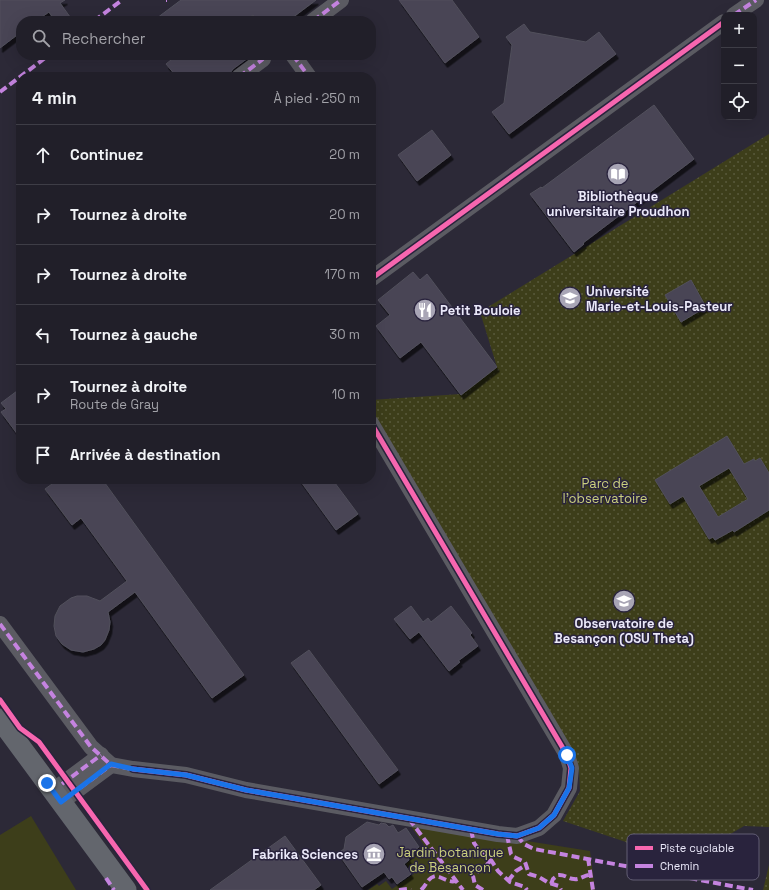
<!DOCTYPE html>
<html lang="fr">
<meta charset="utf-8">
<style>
body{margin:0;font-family:"Space Grotesk",sans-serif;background:#292731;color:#f1f3f6}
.controls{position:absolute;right:12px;top:12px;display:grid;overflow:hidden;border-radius:8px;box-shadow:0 4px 16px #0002}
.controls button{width:36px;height:36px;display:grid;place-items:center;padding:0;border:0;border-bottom:1px solid #3e3d46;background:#211f29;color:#f1f3f6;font:20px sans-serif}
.stop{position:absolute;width:12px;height:12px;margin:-9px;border:3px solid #1a73e8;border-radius:50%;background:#fff}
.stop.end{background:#1a73e8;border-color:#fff;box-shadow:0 1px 4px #0008}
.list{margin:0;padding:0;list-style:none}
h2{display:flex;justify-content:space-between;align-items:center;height:52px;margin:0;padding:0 16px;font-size:17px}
h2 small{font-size:13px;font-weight:400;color:#a2a2a8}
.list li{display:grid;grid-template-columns:26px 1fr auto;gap:12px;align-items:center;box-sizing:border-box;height:60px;padding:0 16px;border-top:1px solid #3e3d46}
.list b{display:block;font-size:15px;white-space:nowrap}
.list p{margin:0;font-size:13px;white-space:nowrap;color:#a2a2a8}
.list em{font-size:13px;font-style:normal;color:#a2a2a8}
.icon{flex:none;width:22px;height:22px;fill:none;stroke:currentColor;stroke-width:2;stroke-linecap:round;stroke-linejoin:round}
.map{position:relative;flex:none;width:769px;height:890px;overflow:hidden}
.search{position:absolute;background:#211f29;box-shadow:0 4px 16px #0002;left:16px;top:16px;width:360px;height:44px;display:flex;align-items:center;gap:10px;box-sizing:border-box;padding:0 14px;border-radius:16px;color:#a2a2a8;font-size:15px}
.panel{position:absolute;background:#211f29;box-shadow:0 4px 16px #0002;left:16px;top:72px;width:360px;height:412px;border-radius:16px}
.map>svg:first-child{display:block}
.grass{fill:url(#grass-dots)}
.garden{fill:#3d3e1a}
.building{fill:#484554;stroke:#52505c;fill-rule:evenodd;filter:url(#shadow)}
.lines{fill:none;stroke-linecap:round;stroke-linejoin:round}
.minor{stroke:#5b5b62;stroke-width:16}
.major{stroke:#63666d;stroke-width:21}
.quiet{stroke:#c483df;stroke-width:4;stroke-dasharray:8 4;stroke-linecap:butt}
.cycleway-casing{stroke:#29233d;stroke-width:8}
.cycleway{stroke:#f766af;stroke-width:5}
.route{stroke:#1a73e8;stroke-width:5}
.labels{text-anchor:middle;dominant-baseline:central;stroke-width:3;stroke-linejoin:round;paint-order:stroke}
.poi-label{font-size:13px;font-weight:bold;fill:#eae8f9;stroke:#29233d}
.park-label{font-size:13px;fill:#cacf7d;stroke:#29233d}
.key{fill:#29233d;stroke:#635e75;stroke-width:1}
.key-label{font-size:11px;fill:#eae8f9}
</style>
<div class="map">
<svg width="769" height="890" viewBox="0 0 769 890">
<defs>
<pattern id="grass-dots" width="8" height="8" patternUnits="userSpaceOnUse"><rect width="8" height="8" fill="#3d3e1a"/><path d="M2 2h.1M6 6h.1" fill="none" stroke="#595a3c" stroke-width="1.8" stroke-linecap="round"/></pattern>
<filter id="shadow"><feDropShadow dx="2.5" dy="4.5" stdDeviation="0" flood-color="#0009"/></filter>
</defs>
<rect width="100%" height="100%" fill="#2c2937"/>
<!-- grass -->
<g class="grass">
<polygon points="769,134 769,827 744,826 681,863 633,853 626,842 563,821 580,791 579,770 571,751 371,421 371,400 461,394 497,367 480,312"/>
<polygon points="769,865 769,890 763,890"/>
</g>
<!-- garden -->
<g class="garden">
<polygon points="31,816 76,890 0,890 0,835"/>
<polygon points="408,822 590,851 595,890 368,890 377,884 379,886 386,881 392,889 414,874 406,864 412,859 409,856 424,845"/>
</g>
<!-- building -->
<g class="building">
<polygon points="0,0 65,0 60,3 73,21 55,21 49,12 36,21 21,21 21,32 0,48"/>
<polygon points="181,0 316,0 288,21 257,21 253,15 244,21 153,21"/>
<polygon points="399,0 452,0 479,37 445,63"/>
<polygon points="524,24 530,32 586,42 599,32 616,54 509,134 492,112 504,103 512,45 506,37"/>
<polygon points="177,55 252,55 233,69 230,73 230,77 177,77 166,64"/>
<polygon points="654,105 694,159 583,243 584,244 574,252 530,194 541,187 542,188"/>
<polygon points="432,130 451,155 417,181 398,155"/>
<polygon points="413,272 420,280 427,274 497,367 461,395 421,342 400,358 376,326 390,315 378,300"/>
<polygon points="691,280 706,307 681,322 665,295"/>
<polygon points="21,388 21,439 1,412 6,409 1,403"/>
<path d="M727 436 744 464 754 459 755 461 760 458 769 473V510L734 532 733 530 715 540 713 537 709 539 683 496 670 504 655 480ZM729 468 748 499 718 517 699 486Z"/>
<polygon points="59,479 102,479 244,675 212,698 135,592 108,612 110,622 109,630 105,640 101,645 94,649 83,652 71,650 62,644 56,636 54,626 55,616 60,606 71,598 77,596 87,596 100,601 127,581 81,518 72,525 45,489"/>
<polygon points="299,479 332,479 358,514 336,530"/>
<polygon points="411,606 423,622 428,618 431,622 451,606 472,633 470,635 478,646 458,661 460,662 449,671 419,632 410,639 394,619"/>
<polygon points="309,650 398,770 379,784 291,663"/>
<polygon points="367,822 379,825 381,823 386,824 389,827 393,825 398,833 406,828 419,847 407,856 409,860 404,864 411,874 397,884 392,877 389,879 384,872 362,887 338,853 344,849 346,837"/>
<polygon points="285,836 321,885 314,890 210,890"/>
</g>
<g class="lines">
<!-- minor -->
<g class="minor">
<polyline points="734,15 756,0"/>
<polyline points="313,21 341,0"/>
<polyline points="293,55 309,77"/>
<polyline points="239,77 263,59"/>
<polyline points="371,279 724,22"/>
<polyline points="0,624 91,747 111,765 133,769 186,775 246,790 498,834 517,836 539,828 554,815 569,788 571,768 567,755 371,423"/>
<polyline points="62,784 101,755"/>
<polyline points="61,802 111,765"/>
</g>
<!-- major -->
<polyline class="major" points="0,719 126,890"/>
<!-- quiet -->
<g class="quiet">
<polyline points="166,0 167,0"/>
<polyline points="734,15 756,0"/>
<polyline points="94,21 122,0"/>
<polyline points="313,21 341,0"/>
<polyline points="293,55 309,77"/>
<polyline points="239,77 263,59"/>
<polyline points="0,92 49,55"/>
<polyline points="0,624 91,747 111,765 137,770"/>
<polyline points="62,784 101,755"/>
<polyline points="61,802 111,765"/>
<polyline points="409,819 463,890"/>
<polyline points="471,830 474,843 480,851 491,860 498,871 510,882 525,887 527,890"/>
<polyline points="507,835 511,854 514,857 525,862 529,874 539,877 549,883 559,886 561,890"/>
<polyline points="517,836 524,844 534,849 753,890"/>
<polyline points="588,858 593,890"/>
<polyline points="106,878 114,890"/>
<polyline points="508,881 516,871 526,865"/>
<path d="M551 884 553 879 558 875C565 874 568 879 574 879 580 880 584 875 590 875"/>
<polyline points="399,890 407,889 411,890"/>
<path d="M421 890C427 885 427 878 435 876 444 877 447 883 456 881"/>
<polyline points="483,890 475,885 473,876 477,872 484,868 491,860"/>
</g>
<!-- cycleway casing -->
<g class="cycleway-casing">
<g id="cycleway">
<polyline points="371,279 724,22"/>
<polyline points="0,700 20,728 39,742 147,890"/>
<polyline points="133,769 186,775 246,790 498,834 517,836 539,828 554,815 569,788 571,768 567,755 371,423"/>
</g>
</g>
<!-- cycleway -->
<use href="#cycleway" class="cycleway"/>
</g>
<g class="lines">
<!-- route -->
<polyline class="route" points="47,783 61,802 111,764 133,769 186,775 246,790 498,834 517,836 539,828 554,815 569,788 572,768 567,755"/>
</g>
<!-- icons -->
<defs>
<g id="library-disc" transform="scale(1.15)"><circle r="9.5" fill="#a8a5b5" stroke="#29233d"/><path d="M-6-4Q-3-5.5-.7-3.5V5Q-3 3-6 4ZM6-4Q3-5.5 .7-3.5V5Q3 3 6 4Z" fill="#fff"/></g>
<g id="university-disc" transform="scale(1.15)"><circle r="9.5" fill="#a8a5b5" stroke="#29233d"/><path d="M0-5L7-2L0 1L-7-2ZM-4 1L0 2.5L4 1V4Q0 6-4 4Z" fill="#fff"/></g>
<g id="restaurant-disc" transform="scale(1.15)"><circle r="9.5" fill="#a8a5b5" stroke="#29233d"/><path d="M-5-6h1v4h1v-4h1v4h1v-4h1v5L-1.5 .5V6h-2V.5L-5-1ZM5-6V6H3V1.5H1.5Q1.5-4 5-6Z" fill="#fff"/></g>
<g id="museum-disc" transform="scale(1.15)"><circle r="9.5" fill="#a8a5b5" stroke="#29233d"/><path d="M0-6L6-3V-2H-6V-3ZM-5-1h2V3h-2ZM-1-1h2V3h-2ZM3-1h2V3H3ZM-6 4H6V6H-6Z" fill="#fff"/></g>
</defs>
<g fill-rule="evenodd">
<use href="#library-disc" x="618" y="174"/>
<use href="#university-disc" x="570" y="298"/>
<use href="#restaurant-disc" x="425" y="310"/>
<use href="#university-disc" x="624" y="601"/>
<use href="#museum-disc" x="374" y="854"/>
</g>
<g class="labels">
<!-- poi labels -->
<g class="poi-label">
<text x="618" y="196">Bibliothèque<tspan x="618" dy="15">universitaire Proudhon</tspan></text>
<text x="586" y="291" text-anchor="start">Université<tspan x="586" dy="15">Marie-et-Louis-Pasteur</tspan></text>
<text x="440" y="310" text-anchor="start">Petit Bouloie</text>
<text x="624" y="623">Observatoire de<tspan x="624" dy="15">Besançon (OSU Theta)</tspan></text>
<text x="358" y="854" text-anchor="end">Fabrika Sciences</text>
</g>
<!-- park labels -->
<g class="park-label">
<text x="605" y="483">Parc de<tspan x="605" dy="15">l'observatoire</tspan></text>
<text x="450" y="852">Jardin botanique<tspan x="450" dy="15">de Besançon</tspan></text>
</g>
</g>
<!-- legend -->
<rect x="627" y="834" width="132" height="46" rx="6" class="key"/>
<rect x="635" y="846" width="18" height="4" fill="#f766af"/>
<rect x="635" y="864" width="18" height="4" fill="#c483df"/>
<g class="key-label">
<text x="660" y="852">Piste cyclable</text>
<text x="660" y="870">Chemin</text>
</g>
</svg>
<div class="controls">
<button>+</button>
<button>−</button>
<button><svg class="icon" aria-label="locate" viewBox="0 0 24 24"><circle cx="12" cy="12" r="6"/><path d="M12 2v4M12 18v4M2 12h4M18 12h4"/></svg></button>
</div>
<div class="stop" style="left:567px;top:755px"></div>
<div class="stop end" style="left:47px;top:783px"></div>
<div class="search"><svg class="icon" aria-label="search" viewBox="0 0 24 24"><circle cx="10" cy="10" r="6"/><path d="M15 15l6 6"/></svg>Rechercher</div>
<section class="panel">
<h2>4 min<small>À pied · 250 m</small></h2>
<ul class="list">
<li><svg class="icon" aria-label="ahead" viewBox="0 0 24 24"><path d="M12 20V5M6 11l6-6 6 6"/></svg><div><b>Continuez</b></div><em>20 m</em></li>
<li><svg class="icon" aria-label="right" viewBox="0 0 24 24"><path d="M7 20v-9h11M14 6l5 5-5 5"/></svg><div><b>Tournez à droite</b></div><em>20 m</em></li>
<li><svg class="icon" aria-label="right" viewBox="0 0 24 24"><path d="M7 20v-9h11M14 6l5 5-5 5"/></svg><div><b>Tournez à droite</b></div><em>170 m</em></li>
<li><svg class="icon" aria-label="left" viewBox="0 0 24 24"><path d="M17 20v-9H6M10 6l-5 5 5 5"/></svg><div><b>Tournez à gauche</b></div><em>30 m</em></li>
<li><svg class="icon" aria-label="right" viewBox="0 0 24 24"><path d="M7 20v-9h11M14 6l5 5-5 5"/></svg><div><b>Tournez à droite</b><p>Route de Gray</p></div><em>10 m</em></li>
<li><svg class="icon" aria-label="arrive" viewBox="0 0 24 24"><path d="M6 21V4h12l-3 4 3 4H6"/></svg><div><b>Arrivée à destination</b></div></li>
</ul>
</section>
</div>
